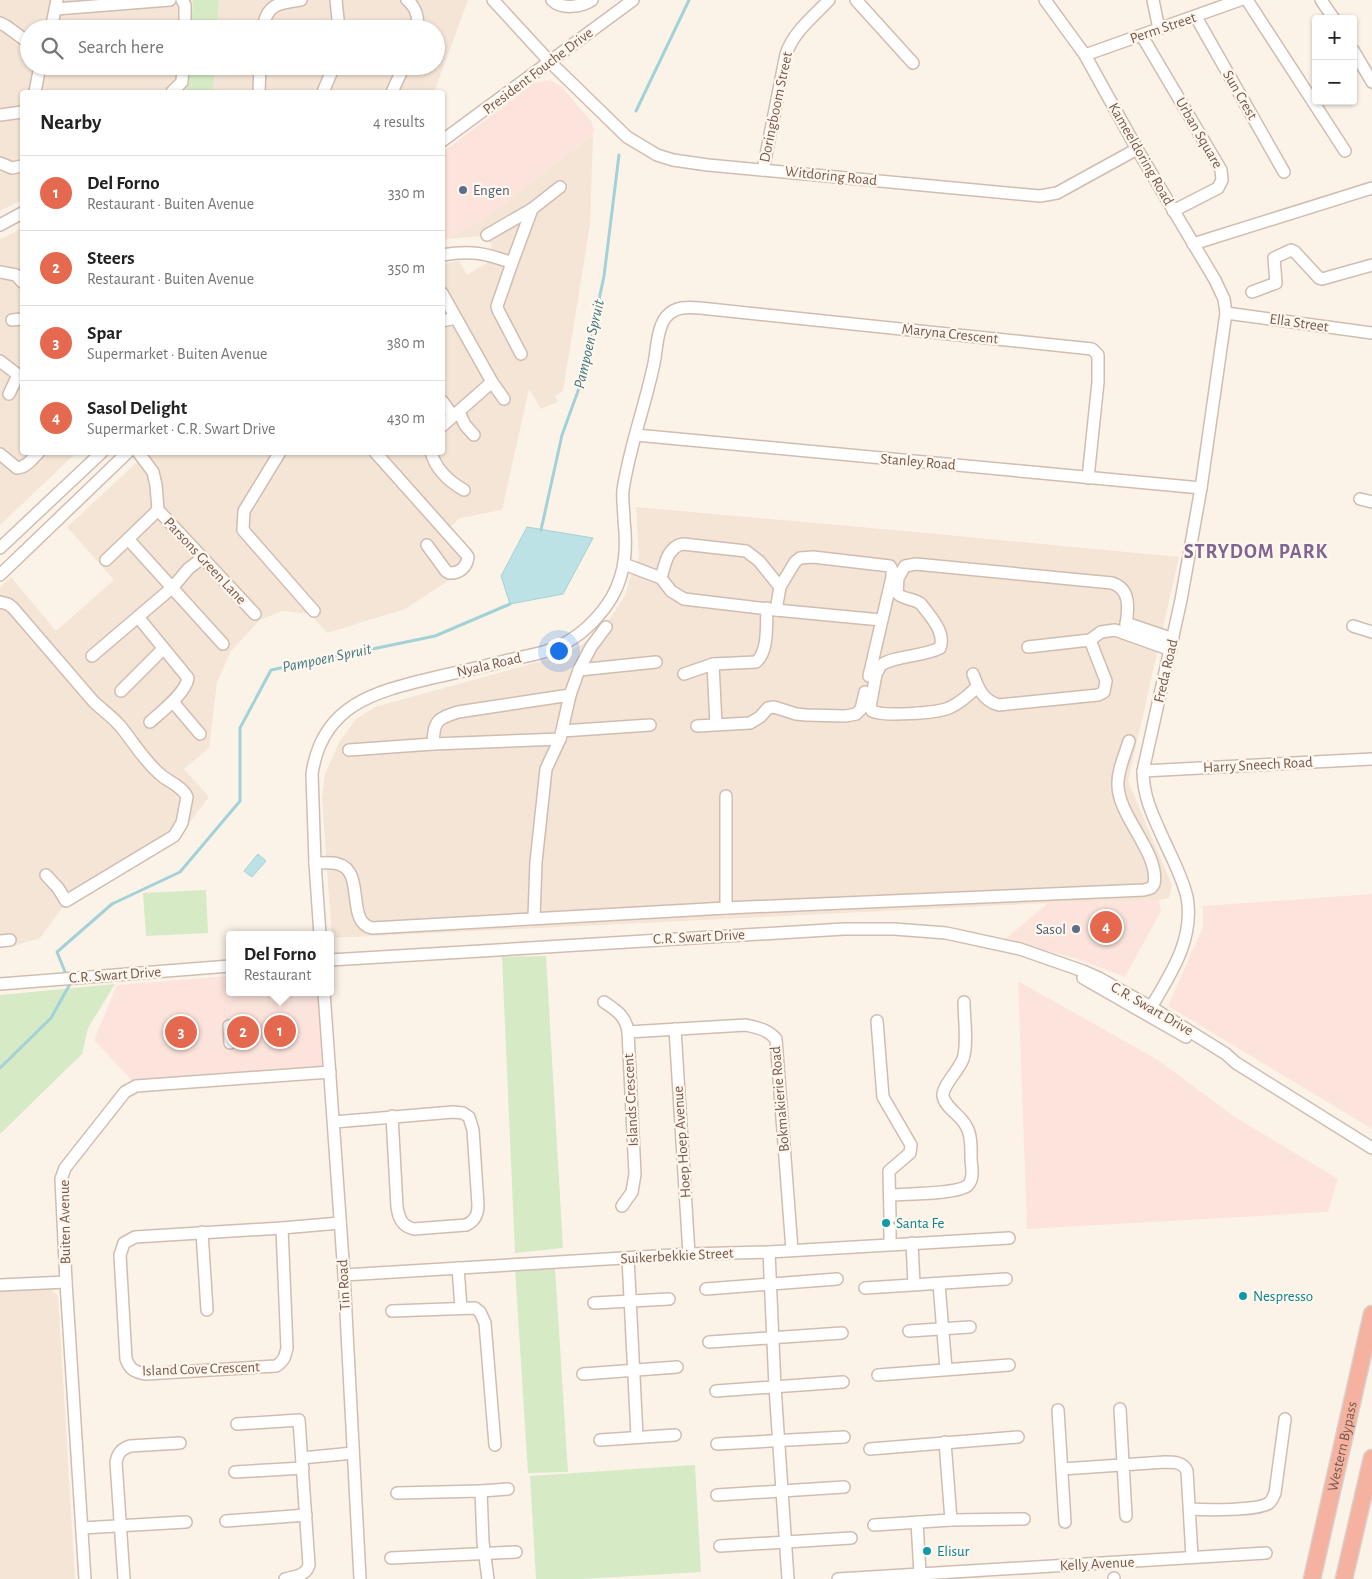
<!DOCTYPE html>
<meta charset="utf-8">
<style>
body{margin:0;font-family:"Alegreya Sans",sans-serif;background:#f2f2f2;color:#222}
.controls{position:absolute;right:15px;top:15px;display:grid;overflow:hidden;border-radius:5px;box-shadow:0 1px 4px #0004}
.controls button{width:45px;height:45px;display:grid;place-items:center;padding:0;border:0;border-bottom:1px solid #e0e0e0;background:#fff;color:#222;font:25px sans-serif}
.you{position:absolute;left:558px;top:650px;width:18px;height:18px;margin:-12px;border:4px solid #fff;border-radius:50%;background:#1a73e8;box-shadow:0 0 0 8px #1a73e833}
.badge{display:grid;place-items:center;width:32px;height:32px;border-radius:50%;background:#e4694f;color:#fff;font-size:16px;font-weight:700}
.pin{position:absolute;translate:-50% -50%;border:2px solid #fff;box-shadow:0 1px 5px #0006}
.popup{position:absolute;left:226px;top:931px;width:108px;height:65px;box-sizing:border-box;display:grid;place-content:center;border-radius:5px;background:#fff;filter:drop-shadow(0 1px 4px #0005);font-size:16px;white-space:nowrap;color:#767676}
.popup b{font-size:19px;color:#222}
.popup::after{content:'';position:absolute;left:50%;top:100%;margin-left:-10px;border:10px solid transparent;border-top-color:#fff}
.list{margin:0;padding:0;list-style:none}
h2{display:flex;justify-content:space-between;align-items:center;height:65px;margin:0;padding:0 20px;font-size:21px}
h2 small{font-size:16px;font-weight:400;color:#767676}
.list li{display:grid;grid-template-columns:32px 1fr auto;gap:15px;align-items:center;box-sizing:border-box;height:75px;padding:0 20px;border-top:1px solid #e0e0e0}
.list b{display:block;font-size:19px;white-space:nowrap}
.list p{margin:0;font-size:16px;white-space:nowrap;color:#767676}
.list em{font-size:16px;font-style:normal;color:#767676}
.icon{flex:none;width:28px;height:28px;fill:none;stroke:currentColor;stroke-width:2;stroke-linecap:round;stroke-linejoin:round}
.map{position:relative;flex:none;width:1372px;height:1579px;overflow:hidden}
.search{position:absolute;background:#fff;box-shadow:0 1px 4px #0004;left:20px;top:20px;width:425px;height:55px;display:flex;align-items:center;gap:12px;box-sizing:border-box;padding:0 18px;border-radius:28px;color:#767676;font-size:19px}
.panel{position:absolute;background:#fff;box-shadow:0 1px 4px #0004;left:20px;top:90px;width:425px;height:365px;border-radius:5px}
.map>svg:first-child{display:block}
.residential{fill:#f4e5d6}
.commercial{fill:#fce4dc}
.green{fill:#d6eac6}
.water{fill:#bce2e6;stroke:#a2d2d8}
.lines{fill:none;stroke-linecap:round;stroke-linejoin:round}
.stream{stroke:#a2d2d8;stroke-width:3}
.minor-casing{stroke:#d0bdb0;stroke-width:14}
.highway-casing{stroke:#d9d1cd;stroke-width:19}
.minor{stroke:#fff;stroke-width:11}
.highway{stroke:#f5b2a0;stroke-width:16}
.service-dot{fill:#5c6f8a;stroke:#fff7ee;stroke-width:2}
.culture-dot{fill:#0f9aa8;stroke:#fff7ee;stroke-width:2}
.labels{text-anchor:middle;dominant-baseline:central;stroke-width:4.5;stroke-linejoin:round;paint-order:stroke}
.street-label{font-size:15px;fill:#76594c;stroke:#fff7ee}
.service-label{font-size:15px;fill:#4e5e75;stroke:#fff7ee;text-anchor:start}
.culture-label{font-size:15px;fill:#0d838f;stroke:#fff7ee;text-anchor:start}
.water-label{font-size:16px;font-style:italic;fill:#437b82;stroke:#fff7ee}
.district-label{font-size:20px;font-weight:bold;letter-spacing:1px;fill:#806492;stroke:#fff7ee}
</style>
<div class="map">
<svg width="1372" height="1579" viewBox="0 0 1372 1579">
<rect width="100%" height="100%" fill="#fcf3e8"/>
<!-- residential -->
<g class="residential">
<polygon points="0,0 193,0 191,29 29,29 29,66 188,66 186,92 22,92 22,200 0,211"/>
<polygon points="219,0 468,0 434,92 213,92 215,66 436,66 436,29 217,29"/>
<polygon points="593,135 590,225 563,391 555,396 558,402 541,409 529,389 502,510 460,518 450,527 471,553 459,574 405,609 327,633 310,614 282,611 260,620 231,651 217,682 209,748 184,769 209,797 177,839 73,900 62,908 40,938 17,945 0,945 0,587 11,577 56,631 114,580 67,527 147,453 442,452 443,264 459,261 467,275 487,263 492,246 485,236 444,239 481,221"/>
<polygon points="22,226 22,452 76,453 0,525 0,239 15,232"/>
<polygon points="636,507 905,531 1179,557 1128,781 1172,885 1169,898 1159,900 1048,903 332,938 322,798 325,774 340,741 356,719 375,707 560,656 583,644 607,623 625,596 630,578 639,557"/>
<polygon points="49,1288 58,1296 75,1579 0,1579 0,1291"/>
</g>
<!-- commercial -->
<g class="commercial">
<polygon points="550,80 562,87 591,121 594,130 593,135 481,221 443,241 443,152 534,83"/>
<polygon points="1372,894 1372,1129 1168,1006 1203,927 1203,906"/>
<polygon points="1159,900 1161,911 1125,977 1080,960 1005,939 1048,903"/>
<polygon points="230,976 230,992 319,992 325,1067 133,1082 94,1040 117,985"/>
<polygon points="1018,981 1158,1060 1235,1117 1338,1179 1328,1212 1027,1229"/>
</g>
<!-- green -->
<g class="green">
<polygon points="193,0 219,0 217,29 191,29"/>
<polygon points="188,66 215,66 213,92 186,92"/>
<polygon points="206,890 208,933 146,936 143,893"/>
<polygon points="546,956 563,1248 515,1253 502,957"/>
<polygon points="115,984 88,1028 82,1054 0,1134 0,995"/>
<polygon points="555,1268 568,1472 528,1473 515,1269"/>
<polygon points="695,1465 701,1572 582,1579 536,1579 530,1476"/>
</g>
<!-- water -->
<g class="water">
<polygon points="527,527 593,538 563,594 510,604 501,576"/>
<polygon points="258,854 266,861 252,877 244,871"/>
</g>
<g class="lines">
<!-- stream -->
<g class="stream">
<polyline points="636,111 689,0"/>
<polyline points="541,530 562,435 582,380 604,276 619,155"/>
<polyline points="0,1068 51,1018 70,984 57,952 112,904 180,872 240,801 240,728 271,670 435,636 510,604"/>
</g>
<!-- minor casing -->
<g class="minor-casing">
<g id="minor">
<polyline points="182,0 185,5 185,29"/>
<polyline points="336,0 339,29"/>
<path d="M407 0C416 7 419 18 417 29"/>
<polyline points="493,0 550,62 627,137 657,155 673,160 708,165 1040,196 1057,193 1137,149"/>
<path d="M552 0C562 10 581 7 592 0"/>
<polyline points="856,0 913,63"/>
<path d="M1045 0 1085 55 1137 149 1215 280 1224 299 1226 313 1201 488 1181 600 1143 771C1143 795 1152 814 1162 836 1171 856 1182 876 1187 897 1195 941 1168 978 1147 1014"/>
<polyline points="1153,0 1159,29"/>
<polyline points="1247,0 1345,151"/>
<polyline points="1321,0 1334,19"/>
<polyline points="56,9 170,0"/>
<polyline points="1196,17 1284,172"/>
<polyline points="0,23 6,26 29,43"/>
<polyline points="51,29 57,0"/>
<path d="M263 29C266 4 279 3 301 0"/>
<polyline points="1142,36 1221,170 1222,180 1218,188 1173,211"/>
<polyline points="1353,50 1372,82"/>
<polyline points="1085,55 1240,0"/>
<polyline points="35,92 40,66"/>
<polyline points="172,92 182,82 183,66"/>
<polyline points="259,92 260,66"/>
<polyline points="323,92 334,66"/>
<polyline points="392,92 404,66"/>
<polyline points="0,115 22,112"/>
<polyline points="442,141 633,0"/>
<polyline points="0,163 12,168 22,166"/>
<path d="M763 170 786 54C794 31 813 17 829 0"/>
<polyline points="0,225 22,213"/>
<polyline points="487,235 532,209"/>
<polyline points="1193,244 1372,188"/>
<path d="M442 255C470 250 486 253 512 263L497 306 498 310 521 354"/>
<polyline points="512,263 532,209 560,187"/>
<polyline points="0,272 16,275 22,282"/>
<polyline points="1252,292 1276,283 1274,258 1291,250 1295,252 1319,278 1322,279 1372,265"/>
<polyline points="442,293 492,382 504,399"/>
<polyline points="1226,313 1372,333"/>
<polyline points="12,320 22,319"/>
<polyline points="442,321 456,318"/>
<polyline points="0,361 22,378"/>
<polyline points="9,394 18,375"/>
<polyline points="442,401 453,416"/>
<polyline points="459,412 465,425 474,435"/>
<polyline points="442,426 492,382"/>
<polyline points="636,435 1201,488"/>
<polyline points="138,452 153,472 156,485 158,510 255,614"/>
<polyline points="280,452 244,511 243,530 314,611"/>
<path d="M375 452 466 554 468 557C467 567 459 574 449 573L446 571 427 545"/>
<path d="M431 452C436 470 448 481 464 490"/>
<path d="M0 454 17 468C27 467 32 459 39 452"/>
<polyline points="1360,499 1372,502"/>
<polyline points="158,510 128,539 223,644"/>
<polyline points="0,548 102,452"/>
<polyline points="106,560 128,539"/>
<polyline points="624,564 661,578 671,591 684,599 776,610 881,620"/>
<polyline points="0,575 128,452"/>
<path d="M661 578C665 565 667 547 683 544L746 551 759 561 780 587"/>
<path d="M0 602 8 604 13 608 93 701C102 710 113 717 121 727 134 743 145 762 161 775 169 782 183 787 187 797L182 823 174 836 66 901 58 888 46 875"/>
<polyline points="776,610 780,587 795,562 800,558 813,557 890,566 892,570 892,577 869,676"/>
<path d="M138 617 188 678C186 693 161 712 150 722"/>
<polyline points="1126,623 1173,639"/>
<polyline points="1353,626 1372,632"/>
<polyline points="1028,647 1090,640 1101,632 1115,630 1171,650"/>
<polyline points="92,656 173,587 188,569 201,559"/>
<polyline points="713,664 716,724"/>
<polyline points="579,670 656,662"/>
<path d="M684 674 713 664 756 662C769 651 766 624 767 608"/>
<path d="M973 674C978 688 983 701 999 705L1098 695 1104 692 1106 681 1090 640"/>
<path d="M977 687C969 695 960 703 949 708 936 713 884 717 872 711L870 707 876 674 881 665C896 655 922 657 940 648 946 632 930 616 921 604 914 598 903 600 897 593L898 578 905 566 916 564 1112 583C1134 590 1127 615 1125 633"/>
<polyline points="121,691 163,649"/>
<polyline points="173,702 200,734"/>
<polyline points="697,726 750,723 760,717 768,708 774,707 796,714 806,715 846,716 856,714 861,709 865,692"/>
<polyline points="562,731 650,725"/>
<path d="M433 744C434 721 436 719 458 712L570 695"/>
<polyline points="349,750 433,744 560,739"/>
<polyline points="1143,771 1372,759"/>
<polyline points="726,796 726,908"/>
<path d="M315 863C322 863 331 862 338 864 366 871 345 922 372 928L726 908 1144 890 1151 888 1154 884C1160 854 1119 817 1118 786 1117 771 1125 755 1129 741"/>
<polyline points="534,918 536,862 546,769 560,739 570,695 579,670 591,647 606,627"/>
<path d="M320 935 315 863 312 774C322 705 374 692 432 678 459 672 486 666 513 659 531 655 551 652 567 642 585 632 602 614 612 597 626 572 627 547 624 520 624 510 622 499 623 490 629 449 644 409 653 368 657 353 656 330 666 317 675 306 688 307 700 308L1092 349 1098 355V382L1088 478"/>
<polyline points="0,941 10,940"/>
<polyline points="330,960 844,929 894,929 946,933 1020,949 1083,971 1099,978 1151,1007 1226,1054 1236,1063 1372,1148"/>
<polyline points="1083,978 1186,1037"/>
<polyline points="0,984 230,966"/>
<polyline points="324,992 344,1275 360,1579"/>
<path d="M604 1002C616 1010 626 1016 628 1032L635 1174 632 1192 622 1206"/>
<polyline points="877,1021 883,1097 911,1145 910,1153 889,1171 890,1218"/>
<polyline points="229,1026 230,1043"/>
<polyline points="675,1029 689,1254"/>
<path d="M628 1032 746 1025C758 1028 767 1029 776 1039L792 1250"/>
<path d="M334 1122 453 1112 463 1113 469 1117 473 1130 478 1205C478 1215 475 1221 466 1225L414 1229C402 1226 399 1219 397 1207L392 1116"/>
<path d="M890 1195C904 1194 960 1194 968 1185 974 1179 972 1168 971 1160 971 1149 972 1135 966 1126 961 1115 945 1108 943 1096 942 1086 959 1070 963 1059 968 1044 964 1018 964 1002"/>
<path d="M282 1228 287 1348C285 1357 284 1361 276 1366L146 1374C135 1372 130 1370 126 1359L120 1255 124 1243 135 1237Z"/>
<polyline points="282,1228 340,1223"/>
<polyline points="890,1228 890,1244"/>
<polyline points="202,1232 207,1310"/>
<polyline points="912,1243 914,1284"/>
<polyline points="769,1252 775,1387 788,1579"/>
<polyline points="628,1258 637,1436"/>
<polyline points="458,1268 461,1308"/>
<polyline points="344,1275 689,1254 769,1252 1009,1238"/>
<polyline points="939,1284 946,1369"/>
<polyline points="0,1285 66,1282"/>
<polyline points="865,1288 1006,1279"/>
<polyline points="706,1289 837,1279"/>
<polyline points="594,1303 669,1299"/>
<polyline points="392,1311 475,1308 480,1312 485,1323 495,1445"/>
<polyline points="909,1331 970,1327"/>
<polyline points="709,1342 842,1333"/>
<polyline points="583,1374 677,1367"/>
<polyline points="878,1375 1009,1365"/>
<polyline points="716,1391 843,1382"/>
<polyline points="1120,1409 1126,1516"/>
<polyline points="1058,1410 1065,1522"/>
<path d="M237 1424 299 1420 309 1565C306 1576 295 1576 285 1579"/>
<polyline points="600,1440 675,1435"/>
<polyline points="945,1442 951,1520"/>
<polyline points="717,1444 844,1437"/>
<polyline points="870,1449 1018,1437"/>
<polyline points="302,1458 353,1453"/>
<path d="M1062 1469 1165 1462C1174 1462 1183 1462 1187 1471L1192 1557"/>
<polyline points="235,1472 303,1468"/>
<polyline points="481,1491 508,1489"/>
<polyline points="397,1493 481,1491 483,1542 488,1579"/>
<polyline points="717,1495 844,1487"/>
<path d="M1190 1509C1205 1510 1258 1511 1269 1503 1272 1501 1273 1497 1275 1493L1285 1419"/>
<polyline points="226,1521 306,1515"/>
<polyline points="917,1522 920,1574"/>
<polyline points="874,1525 951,1520 1024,1519"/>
<polyline points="82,1528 186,1522"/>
<polyline points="720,1546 851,1538"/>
<polyline points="391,1558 516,1552"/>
<polyline points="85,1579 66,1282 61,1179 65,1168 125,1092 136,1086 330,1072"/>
<path d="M124 1579 116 1462C118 1453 121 1449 130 1446L180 1443"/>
<polyline points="838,1579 1266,1553"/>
<polyline points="1114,1579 1114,1578"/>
</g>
</g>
<!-- highway casing -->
<g class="highway-casing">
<g id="highway">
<path id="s1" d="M1312 1579 1372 1314"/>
<polyline points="1344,1579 1372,1458"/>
</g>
</g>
<!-- minor -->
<use href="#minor" class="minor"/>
<!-- highway -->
<use href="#highway" class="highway"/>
</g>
<!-- markers -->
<g class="service-dot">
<circle cx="463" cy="190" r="5"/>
<circle cx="1076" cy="929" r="5"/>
</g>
<g class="culture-dot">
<circle cx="886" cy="1223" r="5"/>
<circle cx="1243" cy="1296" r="5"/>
<circle cx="927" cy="1551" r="5"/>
</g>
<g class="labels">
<!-- street labels -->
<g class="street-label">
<text transform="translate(1163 28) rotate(-19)">Perm Street</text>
<text transform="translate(538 71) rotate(-37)">President Fouche Drive</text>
<text transform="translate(1240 95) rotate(60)">Sun Crest</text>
<text transform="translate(776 107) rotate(-78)">Doringboom Street</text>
<text transform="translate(1199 133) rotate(60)">Urban Square</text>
<text transform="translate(1141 154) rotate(60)">Kameeldoring Road</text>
<text transform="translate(831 176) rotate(6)">Witdoring Road</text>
<text transform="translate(1299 323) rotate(8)">Ella Street</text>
<text transform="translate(950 334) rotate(6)">Maryna Crescent</text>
<text transform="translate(918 462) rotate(5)">Stanley Road</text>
<text transform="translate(205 561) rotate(47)">Parsons Green Lane</text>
<text transform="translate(489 665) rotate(-13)">Nyala Road</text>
<text transform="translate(1166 671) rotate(-77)">Freda Road</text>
<text transform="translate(1258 765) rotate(-3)">Harry Sneech Road</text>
<text transform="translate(699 937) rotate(-3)">C.R. Swart Drive</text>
<text transform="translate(115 975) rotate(-4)">C.R. Swart Drive</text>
<text transform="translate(1152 1009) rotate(30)">C.R. Swart Drive</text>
<text transform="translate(780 1099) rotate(-95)">Bokmakierie Road</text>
<text transform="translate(631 1100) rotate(-93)">Islands Crescent</text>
<text transform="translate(682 1142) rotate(-94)">Hoep Hoep Avenue</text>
<text transform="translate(65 1222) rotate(-91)">Buiten Avenue</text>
<text transform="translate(677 1256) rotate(-3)">Suikerbekkie Street</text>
<text transform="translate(344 1285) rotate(-93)">Tin Road</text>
<text transform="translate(201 1369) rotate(-2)">Island Cove Crescent</text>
<text stroke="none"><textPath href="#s1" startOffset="136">Western Bypass</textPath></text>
<text transform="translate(1097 1564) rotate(-3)">Kelly Avenue</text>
</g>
<!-- service labels -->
<g class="service-label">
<text x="473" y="190">Engen</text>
<text x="1066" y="929" text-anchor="end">Sasol</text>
</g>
<!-- culture labels -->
<g class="culture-label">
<text x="896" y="1223">Santa Fe</text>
<text x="1253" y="1296">Nespresso</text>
<text x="937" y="1551">Elisur</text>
</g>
<!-- water labels -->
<g class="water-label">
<text transform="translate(589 344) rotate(-77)">Pampoen Spruit</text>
<text transform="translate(327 658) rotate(-12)">Pampoen Spruit</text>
</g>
<!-- district labels -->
<g class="district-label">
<text x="1256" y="552">STRYDOM PARK</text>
</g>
</g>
</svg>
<div class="controls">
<button>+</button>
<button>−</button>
</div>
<div class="you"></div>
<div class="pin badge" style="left:280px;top:1031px">1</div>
<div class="popup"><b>Del Forno</b>Restaurant</div>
<div class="pin badge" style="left:243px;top:1032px">2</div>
<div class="pin badge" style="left:181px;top:1032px">3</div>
<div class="pin badge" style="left:1106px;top:927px">4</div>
<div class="search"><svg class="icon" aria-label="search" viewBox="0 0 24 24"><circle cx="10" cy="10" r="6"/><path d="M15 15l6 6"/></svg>Search here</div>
<section class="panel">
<h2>Nearby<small>4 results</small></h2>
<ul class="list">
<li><span class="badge">1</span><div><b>Del Forno</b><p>Restaurant · Buiten Avenue</p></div><em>330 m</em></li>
<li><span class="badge">2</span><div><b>Steers</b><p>Restaurant · Buiten Avenue</p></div><em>350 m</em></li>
<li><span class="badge">3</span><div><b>Spar</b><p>Supermarket · Buiten Avenue</p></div><em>380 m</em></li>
<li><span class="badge">4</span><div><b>Sasol Delight</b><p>Supermarket · C.R. Swart Drive</p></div><em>430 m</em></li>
</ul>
</section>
</div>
